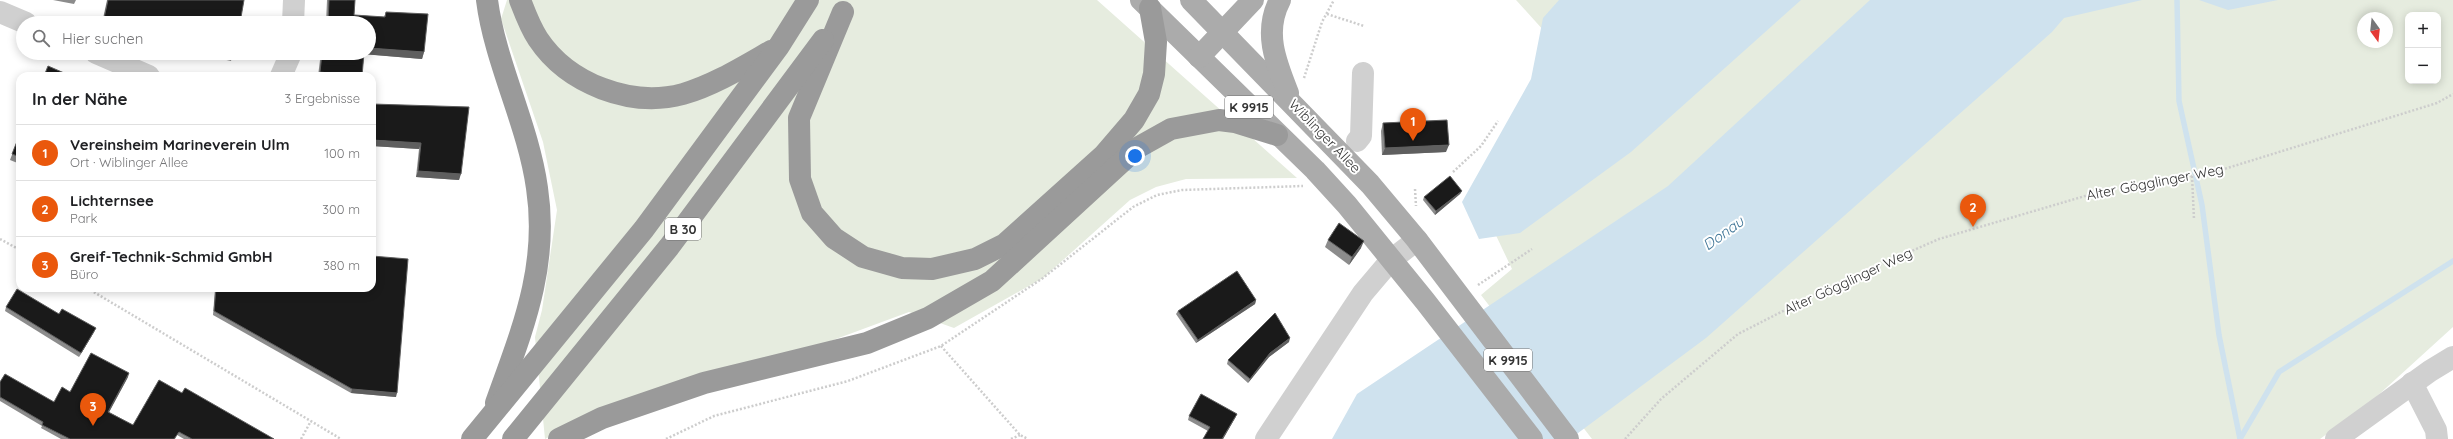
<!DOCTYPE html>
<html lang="de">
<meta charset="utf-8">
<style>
body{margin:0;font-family:Quicksand,sans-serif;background:#f2f2f2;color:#202124}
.controls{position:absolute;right:12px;top:12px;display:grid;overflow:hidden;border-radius:8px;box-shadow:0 2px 10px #0003}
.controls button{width:36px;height:36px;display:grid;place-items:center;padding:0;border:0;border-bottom:1px solid #e0e0e0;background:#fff;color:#202124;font:20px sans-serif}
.compass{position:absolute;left:2357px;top:12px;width:36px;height:36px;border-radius:50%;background:#fff;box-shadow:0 2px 10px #0003;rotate:165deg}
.you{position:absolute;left:1135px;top:156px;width:14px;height:14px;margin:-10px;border:3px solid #fff;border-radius:50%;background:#1a73e8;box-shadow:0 0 0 6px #1a73e833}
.badge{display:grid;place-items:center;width:26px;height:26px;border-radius:50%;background:#ea580c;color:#fff;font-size:13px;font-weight:700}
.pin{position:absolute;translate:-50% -33px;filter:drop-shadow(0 1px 2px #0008)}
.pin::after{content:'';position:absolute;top:21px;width:14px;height:12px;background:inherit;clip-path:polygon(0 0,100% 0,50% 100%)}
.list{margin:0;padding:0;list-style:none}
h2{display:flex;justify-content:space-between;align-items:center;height:52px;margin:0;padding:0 16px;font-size:17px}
h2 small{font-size:13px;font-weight:400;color:#757577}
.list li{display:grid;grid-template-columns:26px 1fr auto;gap:12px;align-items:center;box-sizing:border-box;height:56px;padding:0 16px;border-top:1px solid #e0e0e0}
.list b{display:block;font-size:15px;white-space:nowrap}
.list p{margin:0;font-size:13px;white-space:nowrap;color:#757577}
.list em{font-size:13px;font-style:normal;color:#757577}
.icon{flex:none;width:22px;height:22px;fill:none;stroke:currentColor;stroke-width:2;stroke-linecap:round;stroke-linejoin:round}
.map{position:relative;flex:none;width:2453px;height:439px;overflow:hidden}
.search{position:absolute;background:#fff;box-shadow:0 2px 10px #0003;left:16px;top:16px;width:360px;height:44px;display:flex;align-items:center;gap:10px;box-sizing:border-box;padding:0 14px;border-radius:22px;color:#757577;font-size:15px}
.panel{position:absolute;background:#fff;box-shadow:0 2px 10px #0003;left:16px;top:72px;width:360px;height:220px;border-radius:12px}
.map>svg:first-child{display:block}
.green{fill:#e6ecdf;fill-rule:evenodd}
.water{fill:#cfe2ee}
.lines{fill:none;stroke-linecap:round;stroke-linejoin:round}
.stream{stroke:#cfe2ee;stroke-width:5.5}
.path{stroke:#cdcdcd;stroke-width:2.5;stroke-dasharray:2 2;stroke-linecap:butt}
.minor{stroke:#d0d0d0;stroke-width:22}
.major{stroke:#ababab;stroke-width:22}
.highway{stroke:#9a9a9a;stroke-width:22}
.wall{fill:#8c8c8c}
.shaded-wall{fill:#5f5f5f}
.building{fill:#1a1a1a;stroke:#5f5f5f}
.labels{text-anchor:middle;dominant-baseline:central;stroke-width:4;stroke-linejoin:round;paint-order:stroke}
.shield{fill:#fff;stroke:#707070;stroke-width:1}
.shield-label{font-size:13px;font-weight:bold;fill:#333}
.street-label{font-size:14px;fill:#333;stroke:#fff}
.water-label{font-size:15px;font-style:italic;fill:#3f7597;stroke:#fff}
</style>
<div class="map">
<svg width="2453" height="439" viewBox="0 0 2453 439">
<rect width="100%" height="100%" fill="#fff"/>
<!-- green -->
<g class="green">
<polygon points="507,0 1097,0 1297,178 1186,179 1156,187 1130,200 1043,278 954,328 909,312 817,346 598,411 545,439 535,337 542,310 557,210 543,142 501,19"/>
<path d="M1516 0H2453V327L2375 398 2320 439H1592L1481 295 1512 269 1472 185 1554 42ZM2408 15H2438V81H2408ZM2363 18H2387V42H2363Z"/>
</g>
<!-- water -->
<g class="water">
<polygon points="1559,0 1801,0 1631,152 1520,233 1479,239 1462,202 1531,79 1543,18"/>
<polygon points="1870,0 2142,0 2064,18 2052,32 1706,338 1570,439 1332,439 1357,394 1668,186"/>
<polygon points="2199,0 2278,0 2228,10"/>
</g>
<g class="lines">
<!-- stream -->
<g class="stream">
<polyline points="2177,0 2179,101 2202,205 2219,335 2240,439"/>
<polyline points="2240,439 2279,372 2453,261"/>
</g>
<!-- path -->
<g class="path">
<polyline points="1327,14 1364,26"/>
<polyline points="1304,78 1322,22 1334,0"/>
<polyline points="1453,172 1481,146 1498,121"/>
<polyline points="2192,176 2194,219"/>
<polyline points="1415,189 1416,206"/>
<polyline points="0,239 20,250"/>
<polyline points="1478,285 1532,249"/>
<polyline points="87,288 341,439"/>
<polyline points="941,346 1020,435 1028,439"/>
<polyline points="301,439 311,421"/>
<polyline points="666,439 714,416 848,381 941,346 1043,278 1133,207 1157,195 1182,190 1303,186"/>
<polyline points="1011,439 1020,435"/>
<polyline points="1625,439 1661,399 1738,334 1834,285 1939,239 2102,191 2221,170 2437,103 2453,94"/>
</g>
<!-- minor -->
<g class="minor">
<polyline points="0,12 26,23"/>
<polyline points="293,23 294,0"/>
<polyline points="96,53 149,76"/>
<polyline points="281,76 291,53"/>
<polyline points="1357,141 1361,136 1363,73"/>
<polyline points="2412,383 2436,430 2437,439"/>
<polyline points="1266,439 1363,293 1391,260 1417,240"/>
<polyline points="2336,439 2430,371 2453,357"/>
</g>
<!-- major -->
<g class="major">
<polyline points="1141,0 1315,170 1347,205 1425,301 1532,439"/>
<polyline points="1191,0 1370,184 1417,240 1568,439"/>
<path d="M1280 0C1263 32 1276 63 1288 93"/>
<polyline points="1199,57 1253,0"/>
</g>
<!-- highway -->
<g class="highway">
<path d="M487 0C495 63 528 124 537 188 549 267 522 330 496 403"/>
<path d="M520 0C525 13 530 27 538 39 568 84 631 108 683 94 714 85 743 67 771 51"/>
<polyline points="843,12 799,118 800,179 812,213 834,238 863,257 902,268 932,269 975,259 1005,244 1104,155 1134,120 1149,94 1154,74 1156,42 1150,8"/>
<polyline points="472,439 644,229 779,46 808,0"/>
<polyline points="513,439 669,247 823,40"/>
<polyline points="559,439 602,418 704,383 867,343 928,318 992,281 1137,148 1171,129 1219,120 1235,122 1277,135"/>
</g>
</g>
<!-- wall -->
<g class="wall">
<polygon points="53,0 76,0 74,4"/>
<polygon points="107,0 244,0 240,23 102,23"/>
<polygon points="327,0 355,0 354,15 384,17 386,12 424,52 422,59 364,54 362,76 318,76 320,60 322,54 324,54 324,53 369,53 369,23 326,23"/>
<polygon points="195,53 233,53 231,61"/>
<polygon points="469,107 459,180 416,177 419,149 372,146"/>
<polygon points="1383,123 1446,152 1382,155 1381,131"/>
<polygon points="20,134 20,164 10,160"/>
<polygon points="1462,191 1460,194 1435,215 1423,200 1424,197"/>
<polygon points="1328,240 1361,248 1349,265 1325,247"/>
<polygon points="215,288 372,288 396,397 351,393 213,315"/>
<polygon points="1256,300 1255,304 1196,343 1176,314 1178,311"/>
<polygon points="6,307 59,314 94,332 79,357 5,311"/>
<polygon points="1289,342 1269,357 1248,383 1227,364 1228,360"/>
<polygon points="128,377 109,412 133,425 182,393 274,439 184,439 177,435 175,439 61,439 41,428 42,426 0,401 0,382 54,402 70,392"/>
<polygon points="1237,414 1235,418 1223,439 1203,439 1208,431 1188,420 1189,416"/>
</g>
<!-- shaded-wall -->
<g class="shaded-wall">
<polygon points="369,48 424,52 422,59 362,54 362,53 369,53"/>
<polygon points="320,72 329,73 328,76 319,76"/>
<polygon points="372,140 421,143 419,149 372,146"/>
<polygon points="1449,145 1446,152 1382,155 1385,148"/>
<polygon points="418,171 461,174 459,180 416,177"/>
<polygon points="1462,191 1460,194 1435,215 1436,211"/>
<polygon points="1364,241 1361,248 1349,265 1352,257"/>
<polygon points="1256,300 1255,304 1196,343 1198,340"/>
<polygon points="96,328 94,332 79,357 81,353"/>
<polygon points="1290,338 1289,342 1269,357 1248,383 1250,379 1270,353"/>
<polygon points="129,373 128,377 107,416 108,412"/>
<polygon points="352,389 397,393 396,397 351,393"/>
<polygon points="1237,414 1235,418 1223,439 1222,439"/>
</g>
<!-- building -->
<g class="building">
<polygon points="108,0 244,0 240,23 103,23"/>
<polygon points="329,0 355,0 354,15 385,17 386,12 428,14 424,52 369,48 369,23 328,23"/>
<polygon points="221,53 233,53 233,56"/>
<polygon points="326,53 364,53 362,76 329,76 329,73 320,72 322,54 326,55"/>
<polygon points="48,66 71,76 44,76"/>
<polygon points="372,104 469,107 461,174 418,171 421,143 372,140"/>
<polygon points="1447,120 1449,145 1385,148 1383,123"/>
<polygon points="20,134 20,157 12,154"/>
<polygon points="1450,176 1462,191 1436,211 1424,197"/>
<polygon points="1339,223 1364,241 1352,257 1328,240"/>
<polygon points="372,256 408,259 397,393 352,389 214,311 216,288 372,288"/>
<polygon points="1237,271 1256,300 1198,340 1178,311"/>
<polygon points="17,289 59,314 62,309 96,328 81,353 6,307"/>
<polygon points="1275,313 1290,338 1270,353 1250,379 1228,360"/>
<polygon points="91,353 129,373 108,412 133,425 159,380 182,393 185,388 274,439 192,439 179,432 174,439 70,439 42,425 43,422 0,397 0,382 5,374 54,402 62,387 70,392"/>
<polygon points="1201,394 1237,414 1222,439 1203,439 1210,427 1189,416"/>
</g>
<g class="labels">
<!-- shield labels -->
<g class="shield">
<rect x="1225" y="96" width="48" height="22" rx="3"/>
<rect x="665" y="218" width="36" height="22" rx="3"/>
<rect x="1484" y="349" width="48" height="22" rx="3"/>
</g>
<g class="shield-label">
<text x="1249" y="107">K 9915</text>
<text x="683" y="229">B 30</text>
<text x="1508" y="360">K 9915</text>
</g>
<!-- street labels -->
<g class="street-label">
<text transform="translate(1325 136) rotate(46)">Wiblinger Allee</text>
<text transform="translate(2155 182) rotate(-11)">Alter Gögglinger Weg</text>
<text transform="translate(1848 281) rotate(-25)">Alter Gögglinger Weg</text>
</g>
<!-- water labels -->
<g class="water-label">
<text transform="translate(1723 233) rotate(-36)">Donau</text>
</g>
</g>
</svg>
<div class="controls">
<button>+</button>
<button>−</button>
</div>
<svg class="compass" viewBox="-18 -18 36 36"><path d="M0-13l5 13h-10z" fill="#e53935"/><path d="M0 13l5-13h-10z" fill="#757577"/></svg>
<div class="you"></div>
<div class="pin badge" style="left:1413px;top:141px">1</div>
<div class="pin badge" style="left:1973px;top:227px">2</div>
<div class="pin badge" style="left:93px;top:426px">3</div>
<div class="search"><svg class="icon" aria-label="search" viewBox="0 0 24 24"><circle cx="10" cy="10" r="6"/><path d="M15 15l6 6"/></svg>Hier suchen</div>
<section class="panel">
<h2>In der Nähe<small>3 Ergebnisse</small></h2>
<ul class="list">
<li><span class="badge">1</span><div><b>Vereinsheim Marineverein Ulm</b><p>Ort · Wiblinger Allee</p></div><em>100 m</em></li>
<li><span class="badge">2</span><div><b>Lichternsee</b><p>Park</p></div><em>300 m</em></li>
<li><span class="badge">3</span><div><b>Greif-Technik-Schmid GmbH</b><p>Büro</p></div><em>380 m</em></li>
</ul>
</section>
</div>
